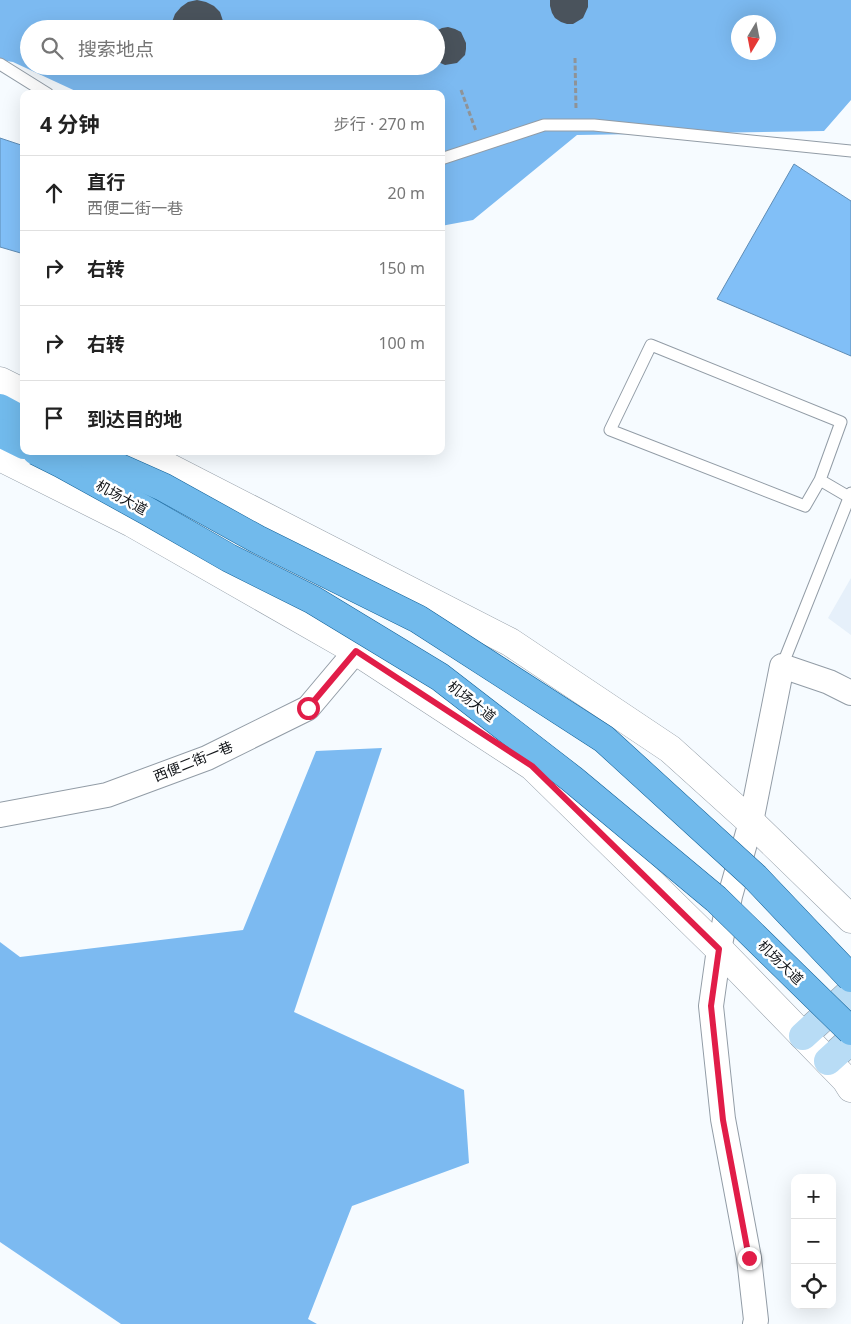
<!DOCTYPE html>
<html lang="zh">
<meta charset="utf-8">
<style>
body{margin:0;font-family:"Noto Sans","Noto Sans SC",sans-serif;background:#f6f6f6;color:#222}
.controls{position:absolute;right:15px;bottom:15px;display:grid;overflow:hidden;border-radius:10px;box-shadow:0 5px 20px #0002}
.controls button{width:45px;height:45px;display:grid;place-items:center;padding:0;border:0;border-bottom:1px solid #e0e0e0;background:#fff;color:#222;font:25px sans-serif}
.compass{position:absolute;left:731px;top:15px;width:45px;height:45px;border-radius:50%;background:#fff;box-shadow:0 5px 20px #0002;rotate:190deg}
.stop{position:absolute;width:15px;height:15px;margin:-11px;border:4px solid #e11d48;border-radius:50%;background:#fff}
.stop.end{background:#e11d48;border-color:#fff;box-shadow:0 1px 5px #0008}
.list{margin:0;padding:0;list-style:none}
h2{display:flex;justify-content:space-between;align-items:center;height:65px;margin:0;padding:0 20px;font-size:21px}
h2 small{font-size:16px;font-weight:400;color:#767676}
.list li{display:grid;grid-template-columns:32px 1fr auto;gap:15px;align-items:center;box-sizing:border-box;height:75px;padding:0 20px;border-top:1px solid #e0e0e0}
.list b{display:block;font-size:19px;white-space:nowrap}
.list p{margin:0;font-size:16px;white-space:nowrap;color:#767676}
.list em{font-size:16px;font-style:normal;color:#767676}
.icon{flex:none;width:28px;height:28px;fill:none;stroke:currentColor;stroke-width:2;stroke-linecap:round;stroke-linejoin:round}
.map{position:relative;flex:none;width:851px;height:1324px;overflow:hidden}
.search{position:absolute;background:#fff;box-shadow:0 5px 20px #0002;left:20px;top:20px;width:425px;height:55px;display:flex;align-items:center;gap:12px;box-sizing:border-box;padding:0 18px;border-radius:28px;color:#767676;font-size:19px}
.panel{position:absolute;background:#fff;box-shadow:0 5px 20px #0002;left:20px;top:90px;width:425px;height:365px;border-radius:10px}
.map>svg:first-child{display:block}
.built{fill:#e6f0fa}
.forest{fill:#7cbaf1;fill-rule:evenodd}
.water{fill:#81bff7;stroke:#5f8cb4}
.building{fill:#4a535c}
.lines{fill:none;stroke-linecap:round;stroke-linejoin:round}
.service-casing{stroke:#929ca6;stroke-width:13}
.minor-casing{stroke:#929ca6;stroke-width:26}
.tertiary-casing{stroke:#929ca6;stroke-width:29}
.secondary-casing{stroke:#929ca6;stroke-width:29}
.primary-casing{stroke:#126299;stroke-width:29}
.path{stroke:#8f9397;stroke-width:3;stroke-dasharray:5 2.5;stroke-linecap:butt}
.service{stroke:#fff;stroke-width:11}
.minor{stroke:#fff;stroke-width:24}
.tertiary{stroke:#fff;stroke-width:28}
.secondary{stroke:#b8dcf5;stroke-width:28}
.primary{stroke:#71baec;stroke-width:28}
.primary-bridge-casing{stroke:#126299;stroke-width:29;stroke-linecap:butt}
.primary-bridge{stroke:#71baec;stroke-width:28}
.route{stroke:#e11d48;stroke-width:6}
.labels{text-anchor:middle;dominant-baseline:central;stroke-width:5;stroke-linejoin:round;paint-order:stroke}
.street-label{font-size:14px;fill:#111418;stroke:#fff}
</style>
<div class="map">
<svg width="851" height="1324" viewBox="0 0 851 1324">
<rect width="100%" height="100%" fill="#f6fbff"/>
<!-- built -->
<polygon class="built" points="851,578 851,635 828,618"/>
<!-- forest -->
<g class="forest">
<path d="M0 0H851V100L824 131 577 135 473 220 441 226V94H82L13 62 0 60ZM738 22H768V52H738ZM29 29H436V66H29Z"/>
<polygon points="382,748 294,1012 464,1090 469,1163 352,1206 308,1319 317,1324 121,1324 0,1242 0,942 20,957 243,930 316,751"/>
</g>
<!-- water -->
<g class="water">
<polygon points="0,138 24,146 24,254 0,247"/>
<polygon points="794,164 851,201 851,356 717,299"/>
</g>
<!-- building -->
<g class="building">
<polygon points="197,0 206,2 214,6 220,12 223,21 224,29 172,29 172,22 175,14 181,7 188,2"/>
<polygon points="550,0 588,0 588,7 583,18 573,24 567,24 561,22 555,18 552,13 550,6"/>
<polygon points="448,27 455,29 461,32 466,43 466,49 465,55 457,63 445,65 436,61 436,31 442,28"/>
</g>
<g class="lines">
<!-- service casing -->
<g class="service-casing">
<g id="service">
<polyline points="0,64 48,94"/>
<polyline points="441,159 544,125 594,125 851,151"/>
<polyline points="820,480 841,422 651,345 610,430 805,506 820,480 849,497"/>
<polyline points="782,666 851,493"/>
</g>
</g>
<!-- minor casing -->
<g class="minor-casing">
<g id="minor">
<polyline points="0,815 107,795 207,758 308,708 356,651"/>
<polyline points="755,1324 756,1320 749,1258 723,1119 711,1006 719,949 730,896 751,822 782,666 829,682 851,693"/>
</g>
</g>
<!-- tertiary casing -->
<g class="tertiary-casing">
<g id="tertiary">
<polyline points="0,381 24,393"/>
<polyline points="137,451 510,642 670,749 751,822 851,919"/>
<polyline points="0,457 132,523 356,651 532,766 719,949 846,1080 851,1088"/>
</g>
</g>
<!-- secondary casing -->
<g class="secondary-casing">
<g id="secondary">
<polyline points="803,1036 851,992"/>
<polyline points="828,1061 851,1040"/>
</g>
</g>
<!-- primary casing -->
<g class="primary-casing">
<g id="primary">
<polyline points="0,408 24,421"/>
<polyline points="0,433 24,445"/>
</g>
</g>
<!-- path -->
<g class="path">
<polyline points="575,58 576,109"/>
<polyline points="461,90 476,131"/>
</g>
<!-- service -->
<use href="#service" class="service"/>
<!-- minor -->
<use href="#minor" class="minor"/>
<!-- tertiary -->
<use href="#tertiary" class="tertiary"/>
<!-- secondary -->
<use href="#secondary" class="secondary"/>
<!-- primary -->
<use href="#primary" class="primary"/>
<!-- primary-bridge casing -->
<g class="primary-bridge-casing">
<g id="primary-bridge">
<polyline points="36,451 62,464 149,512 229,558 313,600 440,677 572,779 716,899 851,1031"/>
<polyline points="82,451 163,487 257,539 418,619 604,739 755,877 851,978"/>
</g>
</g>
<!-- primary-bridge -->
<use href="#primary-bridge" class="primary-bridge"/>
</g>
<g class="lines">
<!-- route -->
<polyline class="route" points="308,708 356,651 532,766 719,949 711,1006 723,1120 749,1258"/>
</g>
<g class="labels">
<!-- street labels -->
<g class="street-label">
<text transform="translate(122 497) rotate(29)">机场大道</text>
<text transform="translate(472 701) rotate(38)">机场大道</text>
<text transform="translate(193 761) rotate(-22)">西便二街一巷</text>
<text transform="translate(781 962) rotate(44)">机场大道</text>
</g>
</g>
</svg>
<div class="controls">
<button>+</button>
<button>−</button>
<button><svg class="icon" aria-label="locate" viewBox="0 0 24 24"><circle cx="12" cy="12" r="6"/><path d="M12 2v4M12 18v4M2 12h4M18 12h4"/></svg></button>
</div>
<svg class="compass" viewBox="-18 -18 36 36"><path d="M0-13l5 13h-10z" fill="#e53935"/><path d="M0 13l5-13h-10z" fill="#767676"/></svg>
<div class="stop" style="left:308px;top:708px"></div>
<div class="stop end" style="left:749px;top:1258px"></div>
<div class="search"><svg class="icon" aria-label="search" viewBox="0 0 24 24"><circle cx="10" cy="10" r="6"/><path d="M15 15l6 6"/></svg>搜索地点</div>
<section class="panel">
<h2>4 分钟<small>步行 · 270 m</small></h2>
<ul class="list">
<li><svg class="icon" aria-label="ahead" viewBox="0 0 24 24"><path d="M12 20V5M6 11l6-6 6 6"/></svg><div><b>直行</b><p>西便二街一巷</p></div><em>20 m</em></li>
<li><svg class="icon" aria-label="right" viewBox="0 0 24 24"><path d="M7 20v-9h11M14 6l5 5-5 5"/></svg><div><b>右转</b></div><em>150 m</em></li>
<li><svg class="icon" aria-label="right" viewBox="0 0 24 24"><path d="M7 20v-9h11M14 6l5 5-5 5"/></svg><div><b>右转</b></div><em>100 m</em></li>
<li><svg class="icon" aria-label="arrive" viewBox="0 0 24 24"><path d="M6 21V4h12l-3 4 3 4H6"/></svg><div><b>到达目的地</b></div></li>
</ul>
</section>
</div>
